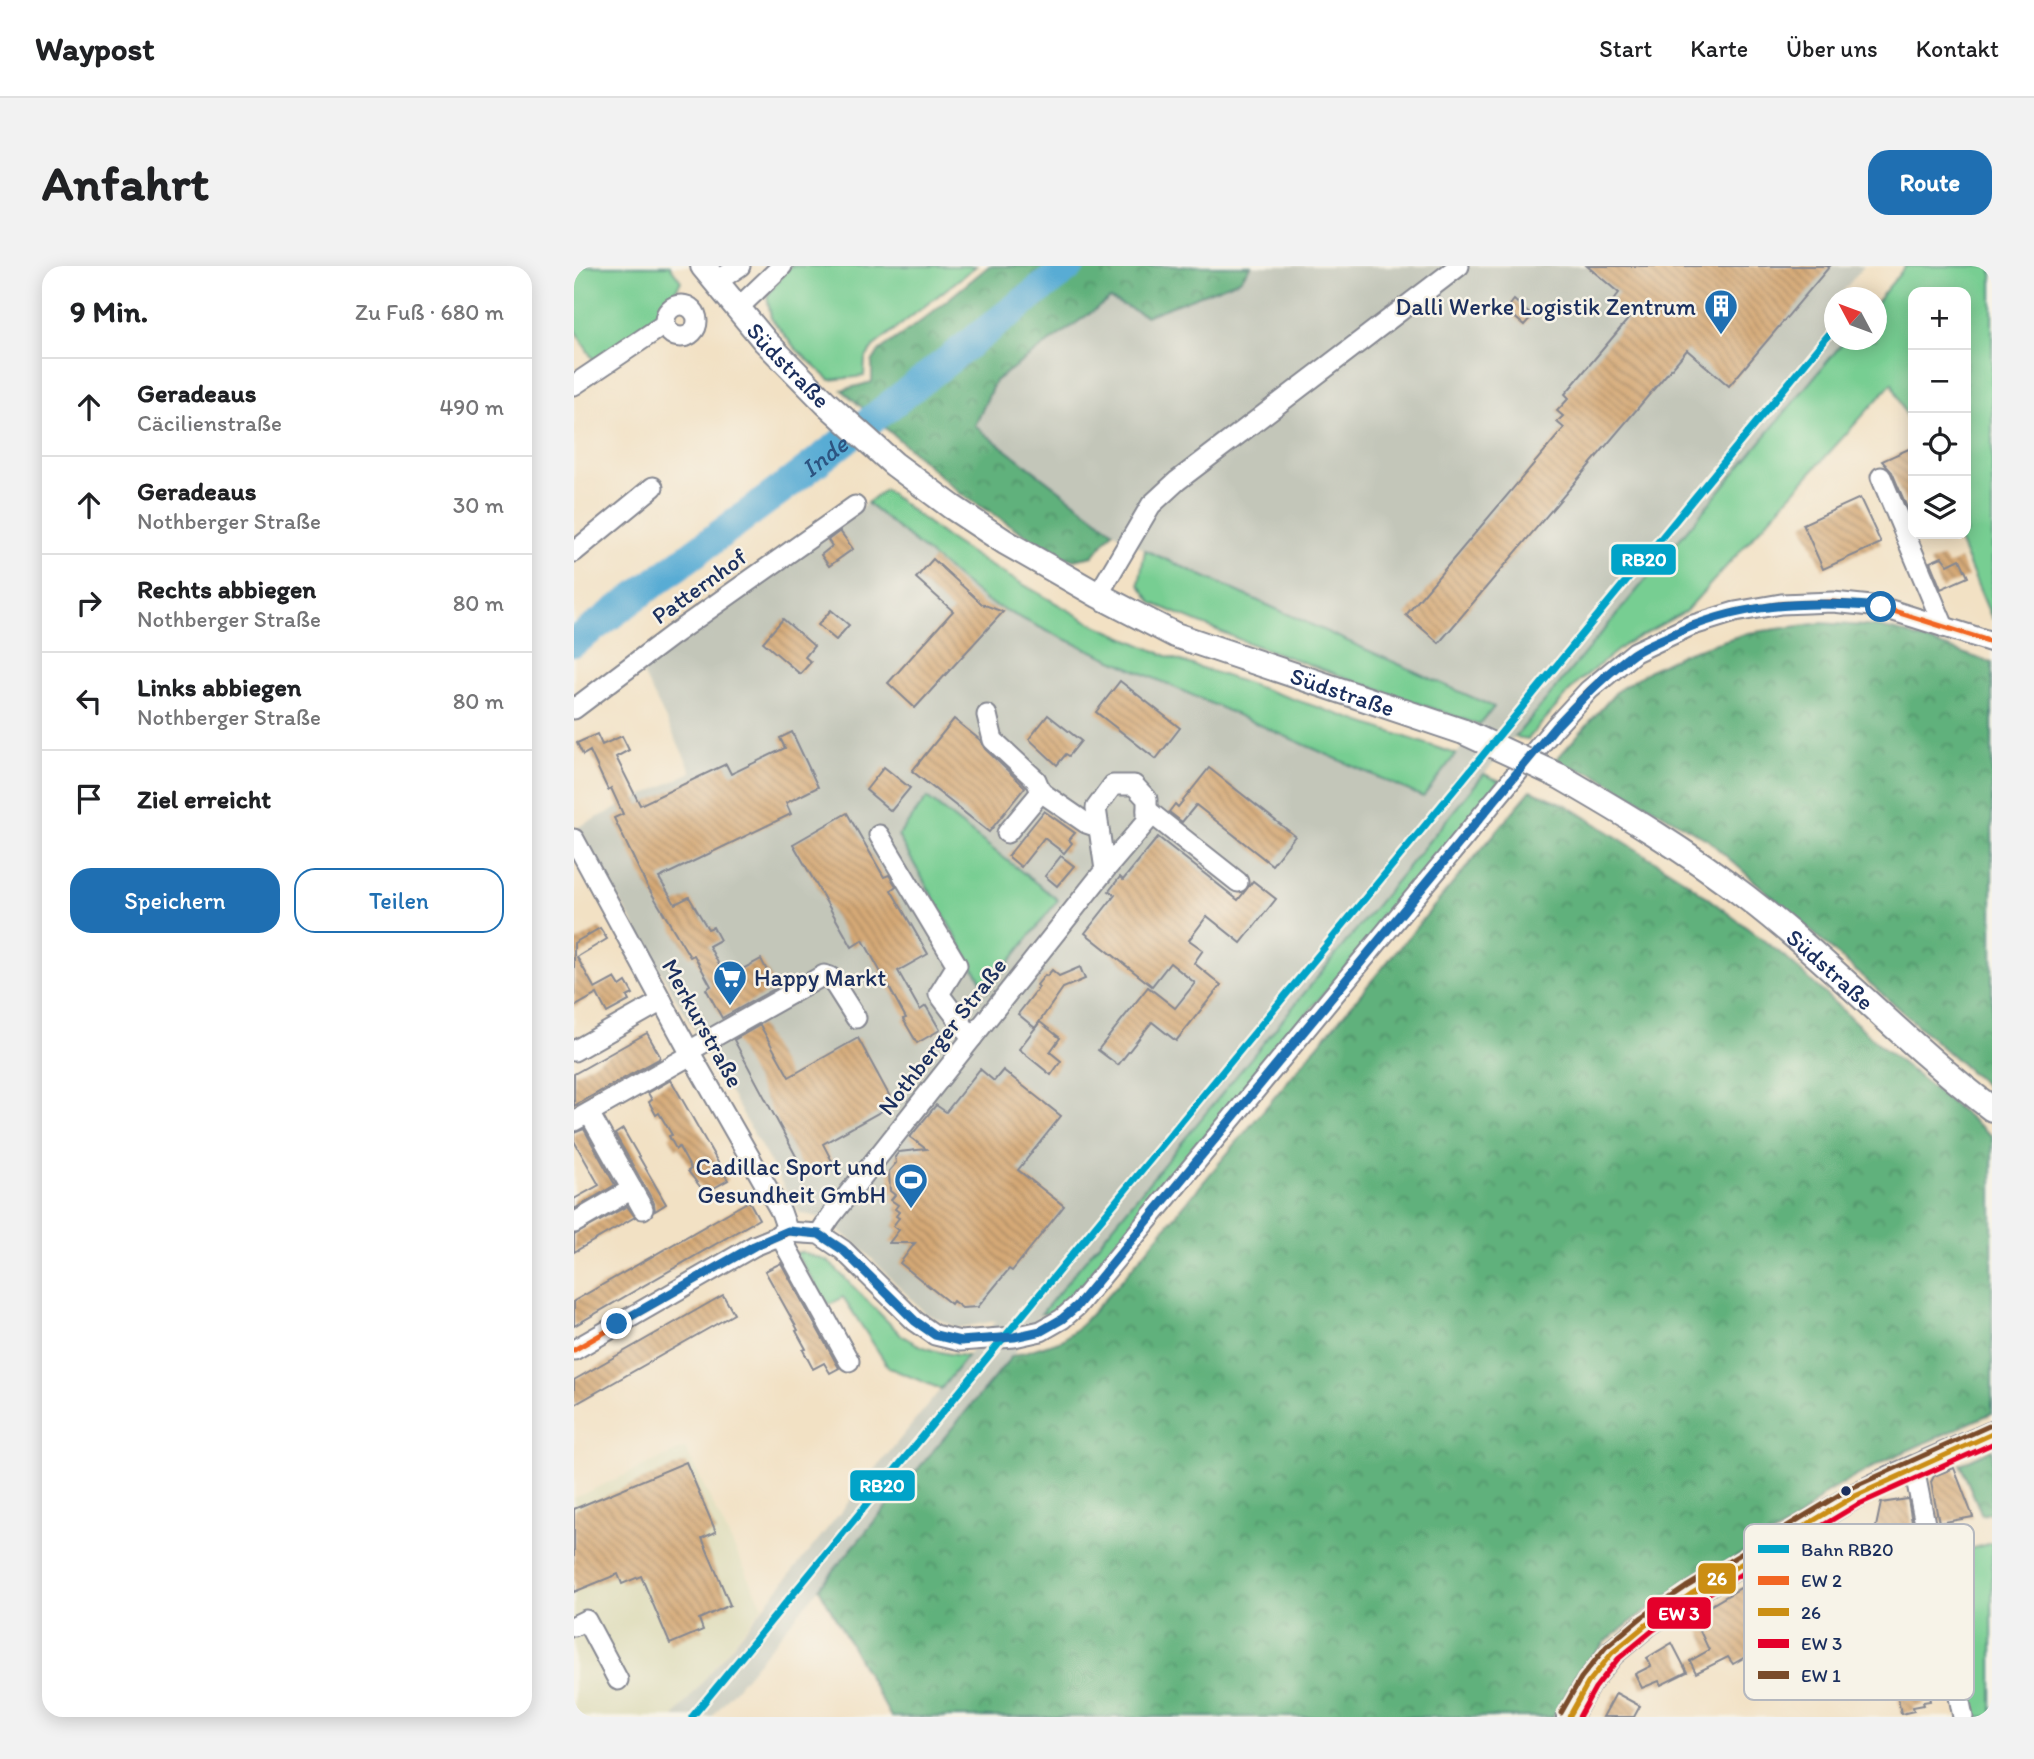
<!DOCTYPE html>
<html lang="de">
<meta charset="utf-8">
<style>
body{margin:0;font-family:Itim,sans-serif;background:#f2f2f2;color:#202124}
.controls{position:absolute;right:21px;top:21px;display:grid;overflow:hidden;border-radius:14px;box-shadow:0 4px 18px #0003}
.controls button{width:63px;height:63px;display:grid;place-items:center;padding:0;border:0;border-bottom:2px solid #e0e0e0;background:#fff;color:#202124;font:35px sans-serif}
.compass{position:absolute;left:1250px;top:21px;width:63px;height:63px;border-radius:50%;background:#fff;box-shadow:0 4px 18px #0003;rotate:311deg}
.stop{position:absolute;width:21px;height:21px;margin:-16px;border:5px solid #1f6fb2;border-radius:50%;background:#fff}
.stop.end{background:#1f6fb2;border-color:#fff;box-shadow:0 2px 7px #0008}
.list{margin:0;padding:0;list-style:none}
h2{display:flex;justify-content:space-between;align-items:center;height:91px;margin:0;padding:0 28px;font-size:30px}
h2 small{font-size:23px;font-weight:400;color:#757577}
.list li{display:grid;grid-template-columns:46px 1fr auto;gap:21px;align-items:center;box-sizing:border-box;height:98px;padding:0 28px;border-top:2px solid #e0e0e0}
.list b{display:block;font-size:26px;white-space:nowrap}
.list p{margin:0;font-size:23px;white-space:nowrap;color:#757577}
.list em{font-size:23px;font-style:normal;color:#757577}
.actions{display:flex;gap:14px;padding:21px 28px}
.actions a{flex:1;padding:16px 0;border:2px solid #1f6fb2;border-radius:21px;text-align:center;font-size:24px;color:#1f6fb2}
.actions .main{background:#1f6fb2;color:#fff}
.icon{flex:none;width:38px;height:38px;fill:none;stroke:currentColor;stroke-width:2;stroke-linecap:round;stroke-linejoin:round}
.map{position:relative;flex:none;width:1418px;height:1451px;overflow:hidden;border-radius:21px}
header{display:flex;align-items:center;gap:42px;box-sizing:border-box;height:98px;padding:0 35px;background:#fff;border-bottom:2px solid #e0e0e0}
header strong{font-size:33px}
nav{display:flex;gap:38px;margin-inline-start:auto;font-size:24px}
.intro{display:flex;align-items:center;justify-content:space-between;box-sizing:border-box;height:168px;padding:0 42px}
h1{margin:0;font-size:49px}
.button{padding:18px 32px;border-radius:21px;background:#1f6fb2;color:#fff;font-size:24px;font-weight:700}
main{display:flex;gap:42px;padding:0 42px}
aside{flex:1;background:#fff;border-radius:21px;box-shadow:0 4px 18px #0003}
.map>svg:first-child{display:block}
.built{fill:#dfddbb}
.industrial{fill:#c3c6b9}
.grass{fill:#77ce92;stroke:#497e78;stroke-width:2}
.forest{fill:url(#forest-crowns);stroke:#3e706d;stroke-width:2}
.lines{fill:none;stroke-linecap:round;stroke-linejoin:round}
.river{stroke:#58acd4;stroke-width:30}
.building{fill:url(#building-back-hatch)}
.minor-casing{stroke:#868891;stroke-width:23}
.major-casing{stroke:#868891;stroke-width:28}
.minor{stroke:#fff;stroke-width:19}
.major{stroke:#fff;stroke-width:24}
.major-bridge-casing{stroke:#868891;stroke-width:28;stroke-linecap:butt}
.major-bridge{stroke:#fff;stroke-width:24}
.bus-1-casing{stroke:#f7f3e8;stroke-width:10}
.bus-2-casing{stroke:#f7f3e8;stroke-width:10}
.bus-3-casing{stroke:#f7f3e8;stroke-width:10}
.bus-4-casing{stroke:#f7f3e8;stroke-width:10}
.bus-1{stroke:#f26522;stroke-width:5}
.bus-2{stroke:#cb8e13;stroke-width:5}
.bus-3{stroke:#e4002b;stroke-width:5}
.bus-4{stroke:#7a4b2a;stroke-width:5}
.rail-1-casing{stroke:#f7f3e8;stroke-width:12}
.rail-1{stroke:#01a3c8;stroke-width:7}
.route{stroke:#1f6fb2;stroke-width:9}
.bus-dot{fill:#1b2f5e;stroke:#f7f3e8;stroke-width:2.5}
.labels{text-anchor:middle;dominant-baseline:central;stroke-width:5;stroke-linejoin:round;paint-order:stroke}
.poi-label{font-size:24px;fill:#1b2f5e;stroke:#f7f3e8;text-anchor:end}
.street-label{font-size:24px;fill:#1b2f5e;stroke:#f7f3e8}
.water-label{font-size:26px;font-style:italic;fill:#2d5481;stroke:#f7f3e8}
.key{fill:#f7f3e8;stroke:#b5b8bf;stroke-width:2}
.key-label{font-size:19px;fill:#1b2f5e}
.line-badge{stroke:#f7f3e8;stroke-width:2.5}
.badge-label{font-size:19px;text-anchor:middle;font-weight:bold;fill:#fff}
</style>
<header>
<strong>Waypost</strong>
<nav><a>Start</a><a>Karte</a><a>Über uns</a><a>Kontakt</a></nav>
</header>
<div class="intro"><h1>Anfahrt</h1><a class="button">Route</a></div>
<main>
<aside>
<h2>9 Min.<small>Zu Fuß · 680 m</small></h2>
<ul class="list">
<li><svg class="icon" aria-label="ahead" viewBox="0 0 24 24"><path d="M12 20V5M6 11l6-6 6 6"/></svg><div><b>Geradeaus</b><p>Cäcilienstraße</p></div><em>490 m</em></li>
<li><svg class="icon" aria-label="ahead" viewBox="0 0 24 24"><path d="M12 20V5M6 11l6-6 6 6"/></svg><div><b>Geradeaus</b><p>Nothberger Straße</p></div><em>30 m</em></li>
<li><svg class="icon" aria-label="right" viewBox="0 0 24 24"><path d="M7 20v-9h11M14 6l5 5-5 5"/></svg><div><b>Rechts abbiegen</b><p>Nothberger Straße</p></div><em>80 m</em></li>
<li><svg class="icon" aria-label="left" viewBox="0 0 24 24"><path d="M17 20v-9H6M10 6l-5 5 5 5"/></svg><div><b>Links abbiegen</b><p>Nothberger Straße</p></div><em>80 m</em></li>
<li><svg class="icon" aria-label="arrive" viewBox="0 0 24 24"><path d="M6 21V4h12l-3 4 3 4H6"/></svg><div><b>Ziel erreicht</b></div></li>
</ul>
<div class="actions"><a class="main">Speichern</a><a>Teilen</a></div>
</aside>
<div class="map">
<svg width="1418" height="1451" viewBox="0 0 1418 1451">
<defs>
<pattern id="forest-crowns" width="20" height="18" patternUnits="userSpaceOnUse" patternTransform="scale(1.75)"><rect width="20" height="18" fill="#61b17c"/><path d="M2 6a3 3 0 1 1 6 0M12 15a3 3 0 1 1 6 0" fill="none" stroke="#4f9069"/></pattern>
<pattern id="building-back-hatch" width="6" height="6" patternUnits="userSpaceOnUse" patternTransform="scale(1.75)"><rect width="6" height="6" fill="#d5a976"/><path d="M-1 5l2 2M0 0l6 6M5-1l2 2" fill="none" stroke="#ac8a64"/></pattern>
</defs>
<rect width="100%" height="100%" fill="#f7f3e8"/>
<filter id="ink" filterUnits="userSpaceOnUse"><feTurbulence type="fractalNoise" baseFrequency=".0143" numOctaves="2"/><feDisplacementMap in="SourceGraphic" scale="14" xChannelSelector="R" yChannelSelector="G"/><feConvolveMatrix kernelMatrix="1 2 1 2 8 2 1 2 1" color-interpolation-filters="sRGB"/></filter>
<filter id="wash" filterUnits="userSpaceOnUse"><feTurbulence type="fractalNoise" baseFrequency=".00686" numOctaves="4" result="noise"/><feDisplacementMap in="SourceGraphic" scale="28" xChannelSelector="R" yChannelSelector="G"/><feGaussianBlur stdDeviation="1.57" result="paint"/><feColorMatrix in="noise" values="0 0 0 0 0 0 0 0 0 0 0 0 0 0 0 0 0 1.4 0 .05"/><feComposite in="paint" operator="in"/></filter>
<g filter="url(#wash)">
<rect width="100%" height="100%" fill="#f2e1c4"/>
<!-- built -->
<polygon class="built" points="111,1182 189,1340 100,1451 0,1451 0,1232"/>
<!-- industrial -->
<polygon class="industrial" points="677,0 1290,0 1266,29 1267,31 1260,32 1260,74 1271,74 941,471 467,1048 438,1090 138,1451 100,1451 422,1055 383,1062 351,1047 289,984 252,953 225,947 4,561 118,506 66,402 201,308 293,237 412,335 475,366 849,530 919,442 571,284 539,265 401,160 421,115 536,33 666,14"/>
<!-- grass -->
<g class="grass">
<path d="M0 0H96L107 15C89 53 53 72 20 95L0 63Z"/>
<polygon points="216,0 402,0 301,79 291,93 290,110 256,114 221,82 197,52 193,30"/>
<polygon points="1332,0 1418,0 1418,353 1382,268 1392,268 1392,26 1339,26 1339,166 1318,117 1112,345 1050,379 1003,417 954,473 941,471 1271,74 1302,74 1303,35"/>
<polygon points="311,224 372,271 413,298 519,358 595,391 882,488 849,531 475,366 412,335 293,237"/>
<polygon points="571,284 920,441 905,459 669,375 578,337 565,318"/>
<polygon points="910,508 926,515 486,1046 467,1048"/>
<polygon points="353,532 484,634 413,725 324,570"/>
<path d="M227 986 254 995 327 1069C348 1083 368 1088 393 1090L367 1123 315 1102 269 1031 255 1039 221 987Z"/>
<polygon points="1418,1277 1418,1451 1402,1451 1372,1289"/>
</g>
<!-- forest -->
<g class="forest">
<polygon points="415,0 677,0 666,14 572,50 536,33 421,115 401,160 539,265 519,290 500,294 482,288 387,228 268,124 298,116 298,96 306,84 350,53"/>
<polygon points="1247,357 1305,361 1327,366 1418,397 1418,825 1134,574 1020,508 981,495 1043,425 1078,403 1111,387 1174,367"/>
<polygon points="957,524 992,539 1109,613 1210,690 1309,782 1418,870 1418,1147 1310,1195 1253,1226 1223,1254 1066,1349 1031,1376 1003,1409 979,1451 317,1451 245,1322 438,1090 488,1074 507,1059 546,1016"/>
<polygon points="1418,1183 1418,1246 1408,1249 1386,1198"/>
</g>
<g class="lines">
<!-- river -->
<path class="river" id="s1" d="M0 376 217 216 496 0"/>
</g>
<g id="blocks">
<!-- building -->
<g class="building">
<polygon points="1013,0 1256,0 1155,120 1113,84 865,377 832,349 990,162 983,156 989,150 983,145 995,132 991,128 1055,52 1037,37 1045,27"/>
<polygon points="940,34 958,50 950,59 932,44"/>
<polygon points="1339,181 1339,256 1318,206 1308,195"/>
<polygon points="1286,232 1307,277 1249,303 1229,258"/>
<polygon points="266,265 279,283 255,300 247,289 258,280 254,274"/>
<polygon points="1368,291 1374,299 1386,293 1394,311 1367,323 1356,296"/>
<polygon points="359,293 408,338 429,346 341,442 314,417 379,345 342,312"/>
<polygon points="257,344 275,359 262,374 244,359"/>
<polygon points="209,353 240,380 231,391 237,396 226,408 189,376"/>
<polygon points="546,415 606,462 582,493 522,446"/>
<polygon points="474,449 507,475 495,490 492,488 483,499 455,473"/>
<polygon points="380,453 406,474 411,483 451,521 415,566 338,505"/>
<polygon points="218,466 244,521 212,537 217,548 85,612 101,638 115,631 134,663 139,661 146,674 135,680 152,712 187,693 202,722 148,752 132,723 137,720 120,689 116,691 72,618 40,552 49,548 37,522 34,524 16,485 9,489 3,477 23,468 28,479 48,470 55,484 42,491 66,539 152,498 157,508 211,482 206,472"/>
<polygon points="310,501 336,522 317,545 292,524"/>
<polygon points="635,502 721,570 698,599 622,539 608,556 595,546 601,538 604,541"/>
<polygon points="470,545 501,567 495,574 498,577 490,587 470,572 447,601 434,590"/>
<polygon points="273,547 310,611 315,609 322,620 317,624 354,688 324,705 346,744 352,740 366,764 343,777 329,753 332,752 289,674 278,681 219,578"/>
<polygon points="584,571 664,634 679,615 702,633 667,677 633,650 615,674 629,684 620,697 647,719 602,775 578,756 544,799 524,784 574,721 601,742 621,717 596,697 578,720 511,667 541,629 535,625 546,611 549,614"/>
<polygon points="487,590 500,600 483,620 471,610"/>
<polygon points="26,662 33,673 3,691 21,723 41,712 46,720 52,716 59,728 53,731 55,735 33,747 23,728 0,741 0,677"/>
<polygon points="506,701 511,713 489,722 461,762 444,748 465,721 463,719 471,709 473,710 478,704 485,710"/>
<polygon points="466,756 486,772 476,786 487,795 477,809 445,783"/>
<polygon points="186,759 215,811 284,772 320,838 249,878 258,895 232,909 160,774"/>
<polygon points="73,767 86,790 85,793 0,840 0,808"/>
<polygon points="406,803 420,815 429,804 487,850 444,904 490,940 438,1005 435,1003 404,1041 388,1042 379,1035 377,1038 326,997 341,977 315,977 325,964 319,960 325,952 322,950 325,946 321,943 324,939 317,934 321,929 316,925 315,905 322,897 321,891 325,886 352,883 336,871 362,839 372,846"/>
<polygon points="97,814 154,914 131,927 114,905 117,903 105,881 102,883 95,870 98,869 85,847 82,849 75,836 78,834 74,827"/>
<polygon points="10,863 41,919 0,943 0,933 25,919 0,875 0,867"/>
<polygon points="49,863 92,938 81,945 80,937 41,868"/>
<polygon points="175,935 185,953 0,1060 0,1035"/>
<polygon points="53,940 61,951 0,986 0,969"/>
<polygon points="207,997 265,1102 256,1107 250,1097 239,1103 229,1084 232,1083 222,1065 224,1064 191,1005"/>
<polygon points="149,1029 160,1048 0,1139 0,1114"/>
<polygon points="112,1196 142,1266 128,1272 156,1339 125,1353 129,1364 96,1378 67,1310 48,1318 44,1308 0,1326 0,1243"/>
<polygon points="1380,1202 1399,1251 1365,1257 1357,1216 1360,1210"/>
<polygon points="1334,1233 1340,1268 1311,1273 1312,1297 1294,1299 1307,1237"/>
<polygon points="1231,1284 1240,1302 1204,1322 1207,1327 1200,1331 1208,1345 1204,1348 1207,1352 1194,1359 1198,1366 1195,1368 1199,1375 1159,1398 1154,1391 1122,1407 1116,1395 1135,1384 1119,1350"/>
<polygon points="1098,1377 1113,1406 1087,1419 1085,1415 1068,1422 1061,1408 1077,1400 1073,1392"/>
<polygon points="1352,1412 1356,1435 1349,1436 1350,1439 1339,1441 1340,1445 1327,1448 1321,1417"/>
<polygon points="1042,1427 1066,1440 1060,1451 1029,1451"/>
</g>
</g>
</g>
<g filter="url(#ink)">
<use href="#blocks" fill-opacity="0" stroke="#868891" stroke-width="2"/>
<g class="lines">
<!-- minor casing -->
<g class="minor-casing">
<g id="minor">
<polyline points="142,16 166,0"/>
<circle cx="107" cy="55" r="16"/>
<polyline points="164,42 208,0"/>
<polyline points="0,119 91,58"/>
<polyline points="1307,211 1370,361"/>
<polyline points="0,286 79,221"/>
<polyline points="524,329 577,239 603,215 885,0"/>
<polyline points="0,443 97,370 281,240"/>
<polyline points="413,449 419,474 462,514 467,526"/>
<polyline points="573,544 664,616"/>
<polyline points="433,567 467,526 512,557 524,561"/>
<polyline points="305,569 383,699 365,728 398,772"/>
<polyline points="0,573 115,785 207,946 214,966"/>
<polyline points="0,785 88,735"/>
<polyline points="115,785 250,709 256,711 282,752"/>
<polyline points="15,847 69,943"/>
<polyline points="0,855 117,789"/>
<polyline points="0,957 58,923"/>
<polyline points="205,968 275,1095"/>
<polyline points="245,968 257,950 531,604 573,555 573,533 560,519 539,519 522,542 531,604"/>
<polyline points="0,1084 180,980 214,966 245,968 269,984 341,1055 361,1069 386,1075 440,1071 467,1065 488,1053 503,1040 981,461 1015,424 1061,386 1116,360 1161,346 1207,338 1259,336 1307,341 1418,376"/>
<polyline points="1340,1202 1389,1451"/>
<polyline points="0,1360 12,1354 44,1414"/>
</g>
</g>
<!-- major casing -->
<g class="major-casing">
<g id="major">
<path id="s2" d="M129 0 191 75 252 137 320 198 378 241 431 276 524 329 601 369 890 466"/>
<path id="s3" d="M985 510C1049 547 1113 585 1172 631 1258 697 1332 778 1418 843"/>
<polyline points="995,1451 1014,1417 1038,1387 1073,1358 1117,1328 1279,1231 1319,1211 1418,1168"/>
</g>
</g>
<!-- minor -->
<use href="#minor" class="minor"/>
<!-- major -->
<use href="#major" class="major"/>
<!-- major-bridge casing -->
<g class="major-bridge-casing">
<polyline id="major-bridge" points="890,466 985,510"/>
</g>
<!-- major-bridge -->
<use href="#major-bridge" class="major-bridge"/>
<!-- bus-1 casing -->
<g class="bus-1-casing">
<polyline id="bus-1" points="0,1084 180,980 214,966 245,968 269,984 341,1055 361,1069 386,1075 440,1071 467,1065 488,1053 503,1040 981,461 1015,424 1061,386 1116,360 1161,346 1207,338 1259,336 1307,341 1418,376"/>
</g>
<!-- bus-2 casing -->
<g class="bus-2-casing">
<polyline id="bus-2" points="995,1451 1014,1417 1038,1387 1073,1358 1117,1328 1279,1231 1418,1168"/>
</g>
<!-- bus-3 casing -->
<g class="bus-3-casing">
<polyline id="bus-3" points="1005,1451 1021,1422 1044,1393 1078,1365 1122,1335 1283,1239 1418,1178"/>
</g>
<!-- bus-4 casing -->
<g class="bus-4-casing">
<polyline id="bus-4" points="987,1447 1007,1412 1032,1381 1068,1351 1112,1321 1275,1223 1415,1160"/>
</g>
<!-- bus-1 -->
<use href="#bus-1" class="bus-1"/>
<!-- bus-2 -->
<use href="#bus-2" class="bus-2"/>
<!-- bus-3 -->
<use href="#bus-3" class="bus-3"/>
<!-- bus-4 -->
<use href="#bus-4" class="bus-4"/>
<!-- rail-1 casing -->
<g class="rail-1-casing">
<polyline id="rail-1" points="118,1451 1260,62"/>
</g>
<!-- rail-1 -->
<use href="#rail-1" class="rail-1"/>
</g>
</g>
<g class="lines" filter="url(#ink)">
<!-- route -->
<path class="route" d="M43 1058 180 980 214 965 245 968 269 984 341 1055 361 1069 386 1075 440 1071 467 1065 488 1053 503 1040 981 461C1006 435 1030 409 1059 388 1069 381 1082 376 1093 371 1163 337 1230 334 1307 341"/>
</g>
<!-- icons -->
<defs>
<g id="building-pin" transform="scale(1.75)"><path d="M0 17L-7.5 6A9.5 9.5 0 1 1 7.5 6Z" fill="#1f6fb2" stroke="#f7f3e8"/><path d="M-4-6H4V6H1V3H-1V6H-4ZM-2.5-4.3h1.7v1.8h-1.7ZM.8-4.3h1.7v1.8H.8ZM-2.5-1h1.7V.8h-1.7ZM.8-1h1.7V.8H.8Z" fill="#fff"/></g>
<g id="supermarket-pin" transform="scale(1.75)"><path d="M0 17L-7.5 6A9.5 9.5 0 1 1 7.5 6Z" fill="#1f6fb2" stroke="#f7f3e8"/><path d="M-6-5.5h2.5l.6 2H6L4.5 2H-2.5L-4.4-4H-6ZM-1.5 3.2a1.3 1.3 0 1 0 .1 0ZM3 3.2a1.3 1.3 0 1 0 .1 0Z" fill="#fff"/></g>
<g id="stadium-pin" transform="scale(1.75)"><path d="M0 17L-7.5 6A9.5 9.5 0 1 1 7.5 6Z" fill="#1f6fb2" stroke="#f7f3e8"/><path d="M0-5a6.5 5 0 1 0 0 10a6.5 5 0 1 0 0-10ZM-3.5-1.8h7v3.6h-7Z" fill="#fff"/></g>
</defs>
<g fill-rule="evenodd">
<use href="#building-pin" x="1147" y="40"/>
<use href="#supermarket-pin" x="156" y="711"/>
<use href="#stadium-pin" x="337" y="914"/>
</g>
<!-- markers -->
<circle class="bus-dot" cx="1272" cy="1225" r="6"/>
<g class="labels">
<!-- poi labels -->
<g class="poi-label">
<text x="1122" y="40">Dalli Werke Logistik Zentrum</text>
<text x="180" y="711" text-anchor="start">Happy Markt</text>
<text x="312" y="900">Cadillac Sport und<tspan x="312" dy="28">Gesundheit GmbH</tspan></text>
</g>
<!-- street labels -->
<g class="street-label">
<text stroke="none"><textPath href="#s2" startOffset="131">Südstraße</textPath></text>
<text transform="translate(125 320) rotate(-36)">Patternhof</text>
<text stroke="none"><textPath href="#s2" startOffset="782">Südstraße</textPath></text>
<text stroke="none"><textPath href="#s3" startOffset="334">Südstraße</textPath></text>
<text transform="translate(129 757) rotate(61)">Merkurstraße</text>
<text transform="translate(368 770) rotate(-52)">Nothberger Straße</text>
</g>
<!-- water labels -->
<g class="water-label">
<text stroke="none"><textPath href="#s1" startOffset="312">Inde</textPath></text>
</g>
</g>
<!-- legend -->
<rect x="1170" y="1258" width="230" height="176" rx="10" class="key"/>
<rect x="1184" y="1279" width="31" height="8" fill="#01a3c8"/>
<rect x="1184" y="1310" width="31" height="9" fill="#f26522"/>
<rect x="1184" y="1342" width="31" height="8" fill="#cb8e13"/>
<rect x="1184" y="1373" width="31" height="9" fill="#e4002b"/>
<rect x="1184" y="1405" width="31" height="8" fill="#7a4b2a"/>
<g class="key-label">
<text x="1227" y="1290">Bahn RB20</text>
<text x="1227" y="1321">EW 2</text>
<text x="1227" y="1353">26</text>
<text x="1227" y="1384">EW 3</text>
<text x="1227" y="1416">EW 1</text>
</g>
<g class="line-badge">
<rect x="1036" y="277" width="67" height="33" rx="7" fill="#01a3c8"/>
<rect x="275" y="1203" width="67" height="33" rx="7" fill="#01a3c8"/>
<rect x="1123" y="1296" width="40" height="33" rx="7" fill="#cb8e13"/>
<rect x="1072" y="1330" width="66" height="34" rx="7" fill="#e4002b"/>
</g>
<g class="badge-label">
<text x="1070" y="300">RB20</text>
<text x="308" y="1226">RB20</text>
<text x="1143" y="1319">26</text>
<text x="1105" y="1354">EW 3</text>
</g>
</svg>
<div class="controls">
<button>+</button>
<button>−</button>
<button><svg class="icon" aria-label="locate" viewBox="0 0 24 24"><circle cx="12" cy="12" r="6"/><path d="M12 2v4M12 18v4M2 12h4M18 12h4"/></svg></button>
<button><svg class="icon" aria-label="layers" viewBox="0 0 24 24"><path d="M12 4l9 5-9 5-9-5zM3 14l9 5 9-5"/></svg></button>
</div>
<svg class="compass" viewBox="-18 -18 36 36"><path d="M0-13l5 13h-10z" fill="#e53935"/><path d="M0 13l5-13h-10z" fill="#757577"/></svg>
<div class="stop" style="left:1307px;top:341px"></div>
<div class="stop end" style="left:43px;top:1058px"></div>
</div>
</main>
